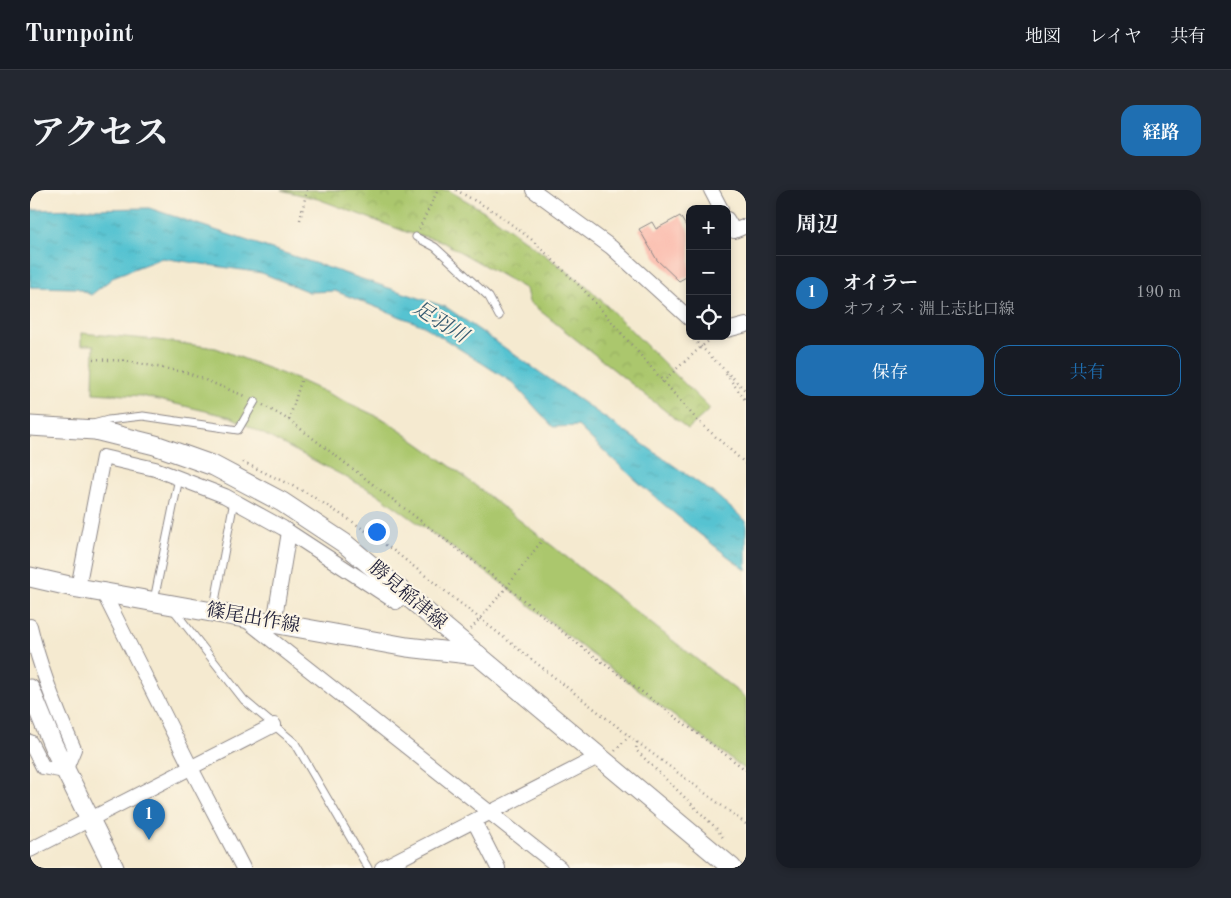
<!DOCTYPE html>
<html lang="ja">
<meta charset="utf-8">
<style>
body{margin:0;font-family:"Old Standard TT","Noto Serif JP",serif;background:#242831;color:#f1f3f6}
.controls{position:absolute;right:15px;top:15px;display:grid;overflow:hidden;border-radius:10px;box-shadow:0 2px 8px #0003}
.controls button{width:45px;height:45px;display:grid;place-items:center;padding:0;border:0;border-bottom:1px solid #363941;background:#171b24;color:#f1f3f6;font:25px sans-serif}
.you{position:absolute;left:346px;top:341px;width:18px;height:18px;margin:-12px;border:4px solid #fff;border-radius:50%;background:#1a73e8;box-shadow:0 0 0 8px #1a73e833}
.badge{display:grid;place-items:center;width:32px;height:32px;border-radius:50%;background:#1f6fb2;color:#fff;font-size:16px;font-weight:700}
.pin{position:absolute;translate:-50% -41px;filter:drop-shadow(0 1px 2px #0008)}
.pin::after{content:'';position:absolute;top:26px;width:18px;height:15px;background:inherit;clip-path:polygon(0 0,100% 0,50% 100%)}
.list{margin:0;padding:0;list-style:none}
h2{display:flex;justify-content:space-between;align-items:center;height:65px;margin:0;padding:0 20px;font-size:21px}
h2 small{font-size:16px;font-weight:400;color:#9ea1a6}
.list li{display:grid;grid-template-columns:32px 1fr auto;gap:15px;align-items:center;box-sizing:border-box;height:75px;padding:0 20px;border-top:1px solid #363941}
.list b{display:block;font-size:19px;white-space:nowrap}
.list p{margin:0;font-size:16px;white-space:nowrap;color:#9ea1a6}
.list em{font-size:16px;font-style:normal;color:#9ea1a6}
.actions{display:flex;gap:10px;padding:15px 20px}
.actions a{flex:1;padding:11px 0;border:1px solid #1f6fb2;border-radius:15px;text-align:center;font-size:18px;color:#1f6fb2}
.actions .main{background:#1f6fb2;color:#fff}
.icon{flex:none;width:28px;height:28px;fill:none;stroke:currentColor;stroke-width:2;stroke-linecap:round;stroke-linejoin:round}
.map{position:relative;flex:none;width:716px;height:678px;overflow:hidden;border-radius:15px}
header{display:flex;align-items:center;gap:30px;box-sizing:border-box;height:70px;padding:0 25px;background:#171b24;border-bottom:1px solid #363941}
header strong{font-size:24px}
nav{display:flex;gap:28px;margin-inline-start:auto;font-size:18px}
.intro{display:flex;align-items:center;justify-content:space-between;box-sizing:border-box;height:120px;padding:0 30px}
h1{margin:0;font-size:35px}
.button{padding:12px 22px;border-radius:15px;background:#1f6fb2;color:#fff;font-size:18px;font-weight:700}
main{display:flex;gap:30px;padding:0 30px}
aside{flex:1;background:#171b24;border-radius:15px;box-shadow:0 2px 8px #0003}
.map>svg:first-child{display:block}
.green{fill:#abc76d;stroke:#667454}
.park{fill:url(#park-crowns);stroke:#667454}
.water{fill:url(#water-ripples);stroke:#3c7286}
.building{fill:#faa99b}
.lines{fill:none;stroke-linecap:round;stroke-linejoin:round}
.service-casing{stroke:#8c8686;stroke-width:9}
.minor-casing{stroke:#8c8686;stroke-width:16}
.secondary-casing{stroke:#8c8686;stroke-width:21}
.path{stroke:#8c8686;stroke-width:2.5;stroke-dasharray:1 4;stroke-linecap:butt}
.service{stroke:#fff;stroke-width:7}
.minor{stroke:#fff;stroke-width:14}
.secondary{stroke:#fff;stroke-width:19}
.labels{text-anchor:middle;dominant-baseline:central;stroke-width:4.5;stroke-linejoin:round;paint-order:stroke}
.street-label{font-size:19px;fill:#22223b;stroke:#fcf5e5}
.water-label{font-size:20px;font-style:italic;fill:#355a70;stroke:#fcf5e5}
</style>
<header>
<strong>Turnpoint</strong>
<nav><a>地図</a><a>レイヤ</a><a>共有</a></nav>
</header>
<div class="intro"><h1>アクセス</h1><a class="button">経路</a></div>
<main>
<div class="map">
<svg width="716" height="678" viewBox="0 0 716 678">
<defs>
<pattern id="park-crowns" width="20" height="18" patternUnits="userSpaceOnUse" patternTransform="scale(1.25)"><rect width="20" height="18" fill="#abc76d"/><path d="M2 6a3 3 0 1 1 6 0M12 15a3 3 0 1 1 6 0" fill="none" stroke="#93ab5f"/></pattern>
<pattern id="water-ripples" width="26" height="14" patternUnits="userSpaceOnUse" patternTransform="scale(1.25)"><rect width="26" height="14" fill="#57c3d1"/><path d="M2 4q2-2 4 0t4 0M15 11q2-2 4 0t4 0" fill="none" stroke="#4ba7b4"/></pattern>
</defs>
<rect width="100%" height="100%" fill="#fcf5e5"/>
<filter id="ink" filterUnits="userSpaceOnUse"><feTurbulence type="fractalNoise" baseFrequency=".02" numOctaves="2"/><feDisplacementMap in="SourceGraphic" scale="10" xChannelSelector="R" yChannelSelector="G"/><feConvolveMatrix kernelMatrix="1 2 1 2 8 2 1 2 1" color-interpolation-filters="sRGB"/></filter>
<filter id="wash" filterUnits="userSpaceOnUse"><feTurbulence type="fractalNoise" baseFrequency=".0096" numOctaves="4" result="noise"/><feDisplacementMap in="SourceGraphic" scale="20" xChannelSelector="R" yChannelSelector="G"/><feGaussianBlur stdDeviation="1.12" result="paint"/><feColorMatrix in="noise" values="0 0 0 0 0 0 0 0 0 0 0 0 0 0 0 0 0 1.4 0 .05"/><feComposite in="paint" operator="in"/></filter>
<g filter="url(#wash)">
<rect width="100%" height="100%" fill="#f5ead0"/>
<!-- green -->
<polygon class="green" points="51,143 127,150 186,158 271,191 355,230 423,278 716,508 716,580 544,451 477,397 346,303 201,227 112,206 63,203 64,155 51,155"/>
<!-- park -->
<polygon class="park" points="251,0 418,0 459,24 557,96 680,219 658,239 499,112 496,99 409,50 379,43 288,9"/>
<!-- water -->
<path class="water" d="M119 18 416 117 686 305 716 331V380C657 336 601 288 548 236L523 237 483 193 394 136 305 101 279 102 232 83 132 68 85 86 61 105 47 98 0 97V20Z"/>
<g id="blocks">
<!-- building -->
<polygon class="building" points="650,26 660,43 660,85 649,91 627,70 609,39 622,32 626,39"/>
</g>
</g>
<g filter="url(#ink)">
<use href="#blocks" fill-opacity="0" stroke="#8c8686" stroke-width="1"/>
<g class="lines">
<!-- service casing -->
<g class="service-casing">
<g id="service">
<polyline points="386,47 405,57 459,107 469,126"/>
<polyline points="63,234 78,230 113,226 208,240 225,211"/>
<polyline points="124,410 149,288"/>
<polyline points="143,419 214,510 265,553 338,678"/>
<polyline points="183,422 204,311"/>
</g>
</g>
<!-- minor casing -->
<g class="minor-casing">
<g id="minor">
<polyline points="503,0 581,57 660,129"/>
<polyline points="681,0 691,19"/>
<polyline points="697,29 704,41 716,36"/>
<polyline points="697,140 716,135"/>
<polyline points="48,398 73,267 125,279 195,306 253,338 366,412 374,404"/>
<polyline points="73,402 161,578 213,678"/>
<polyline points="215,429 530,678"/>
<polyline points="244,433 259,342"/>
<path d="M0 436C10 479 26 519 44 559L35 581 13 577 0 552"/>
<polyline points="444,631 468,678"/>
<polyline points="0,660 244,535"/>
<polyline points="352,678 568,567"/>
</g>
</g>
<!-- secondary casing -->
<g class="secondary-casing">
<g id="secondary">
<polyline points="0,236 65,240 125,255 184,276 252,312 314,353 702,678"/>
<polyline points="0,387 48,398 377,457 448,465"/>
<polyline points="0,499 23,555 84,678"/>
</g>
</g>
<!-- path -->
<g class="path">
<polyline points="426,0 465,22 501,49 553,99 667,230 716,274"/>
<polyline points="270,30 277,0"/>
<polyline points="389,39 408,0"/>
<polyline points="660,146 716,201"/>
<polyline points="63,169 97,171 158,183 217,207"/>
<polyline points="696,184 716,211"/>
<polyline points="632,192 671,157 685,146"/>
<polyline points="233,215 259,230 477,397 544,451 716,580"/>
<polyline points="259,230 271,191"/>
<polyline points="213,272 277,303 323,332 364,361 599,546 716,634"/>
<polyline points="441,439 477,397 513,349"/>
<polyline points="607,552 606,560 687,639 694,649"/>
<polyline points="585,561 599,546"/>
</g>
<!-- service -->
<use href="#service" class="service"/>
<!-- minor -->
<use href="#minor" class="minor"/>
<!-- secondary -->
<use href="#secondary" class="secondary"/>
</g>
</g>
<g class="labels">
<!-- street labels -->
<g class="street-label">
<text transform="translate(377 406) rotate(40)">勝見稲津線</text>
<text transform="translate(223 429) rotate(10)">篠尾出作線</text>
</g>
<!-- water labels -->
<g class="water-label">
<text transform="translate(410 133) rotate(32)">足羽川</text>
</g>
</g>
</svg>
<div class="controls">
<button>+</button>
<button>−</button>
<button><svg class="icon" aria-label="locate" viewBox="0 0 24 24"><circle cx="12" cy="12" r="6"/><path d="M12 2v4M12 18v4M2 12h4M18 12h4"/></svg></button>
</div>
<div class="you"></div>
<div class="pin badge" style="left:119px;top:650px">1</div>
</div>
<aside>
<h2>周辺<small></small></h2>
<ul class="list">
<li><span class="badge">1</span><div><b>オイラー</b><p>オフィス · 淵上志比口線</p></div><em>190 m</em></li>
</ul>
<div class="actions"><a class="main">保存</a><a>共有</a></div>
</aside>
</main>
